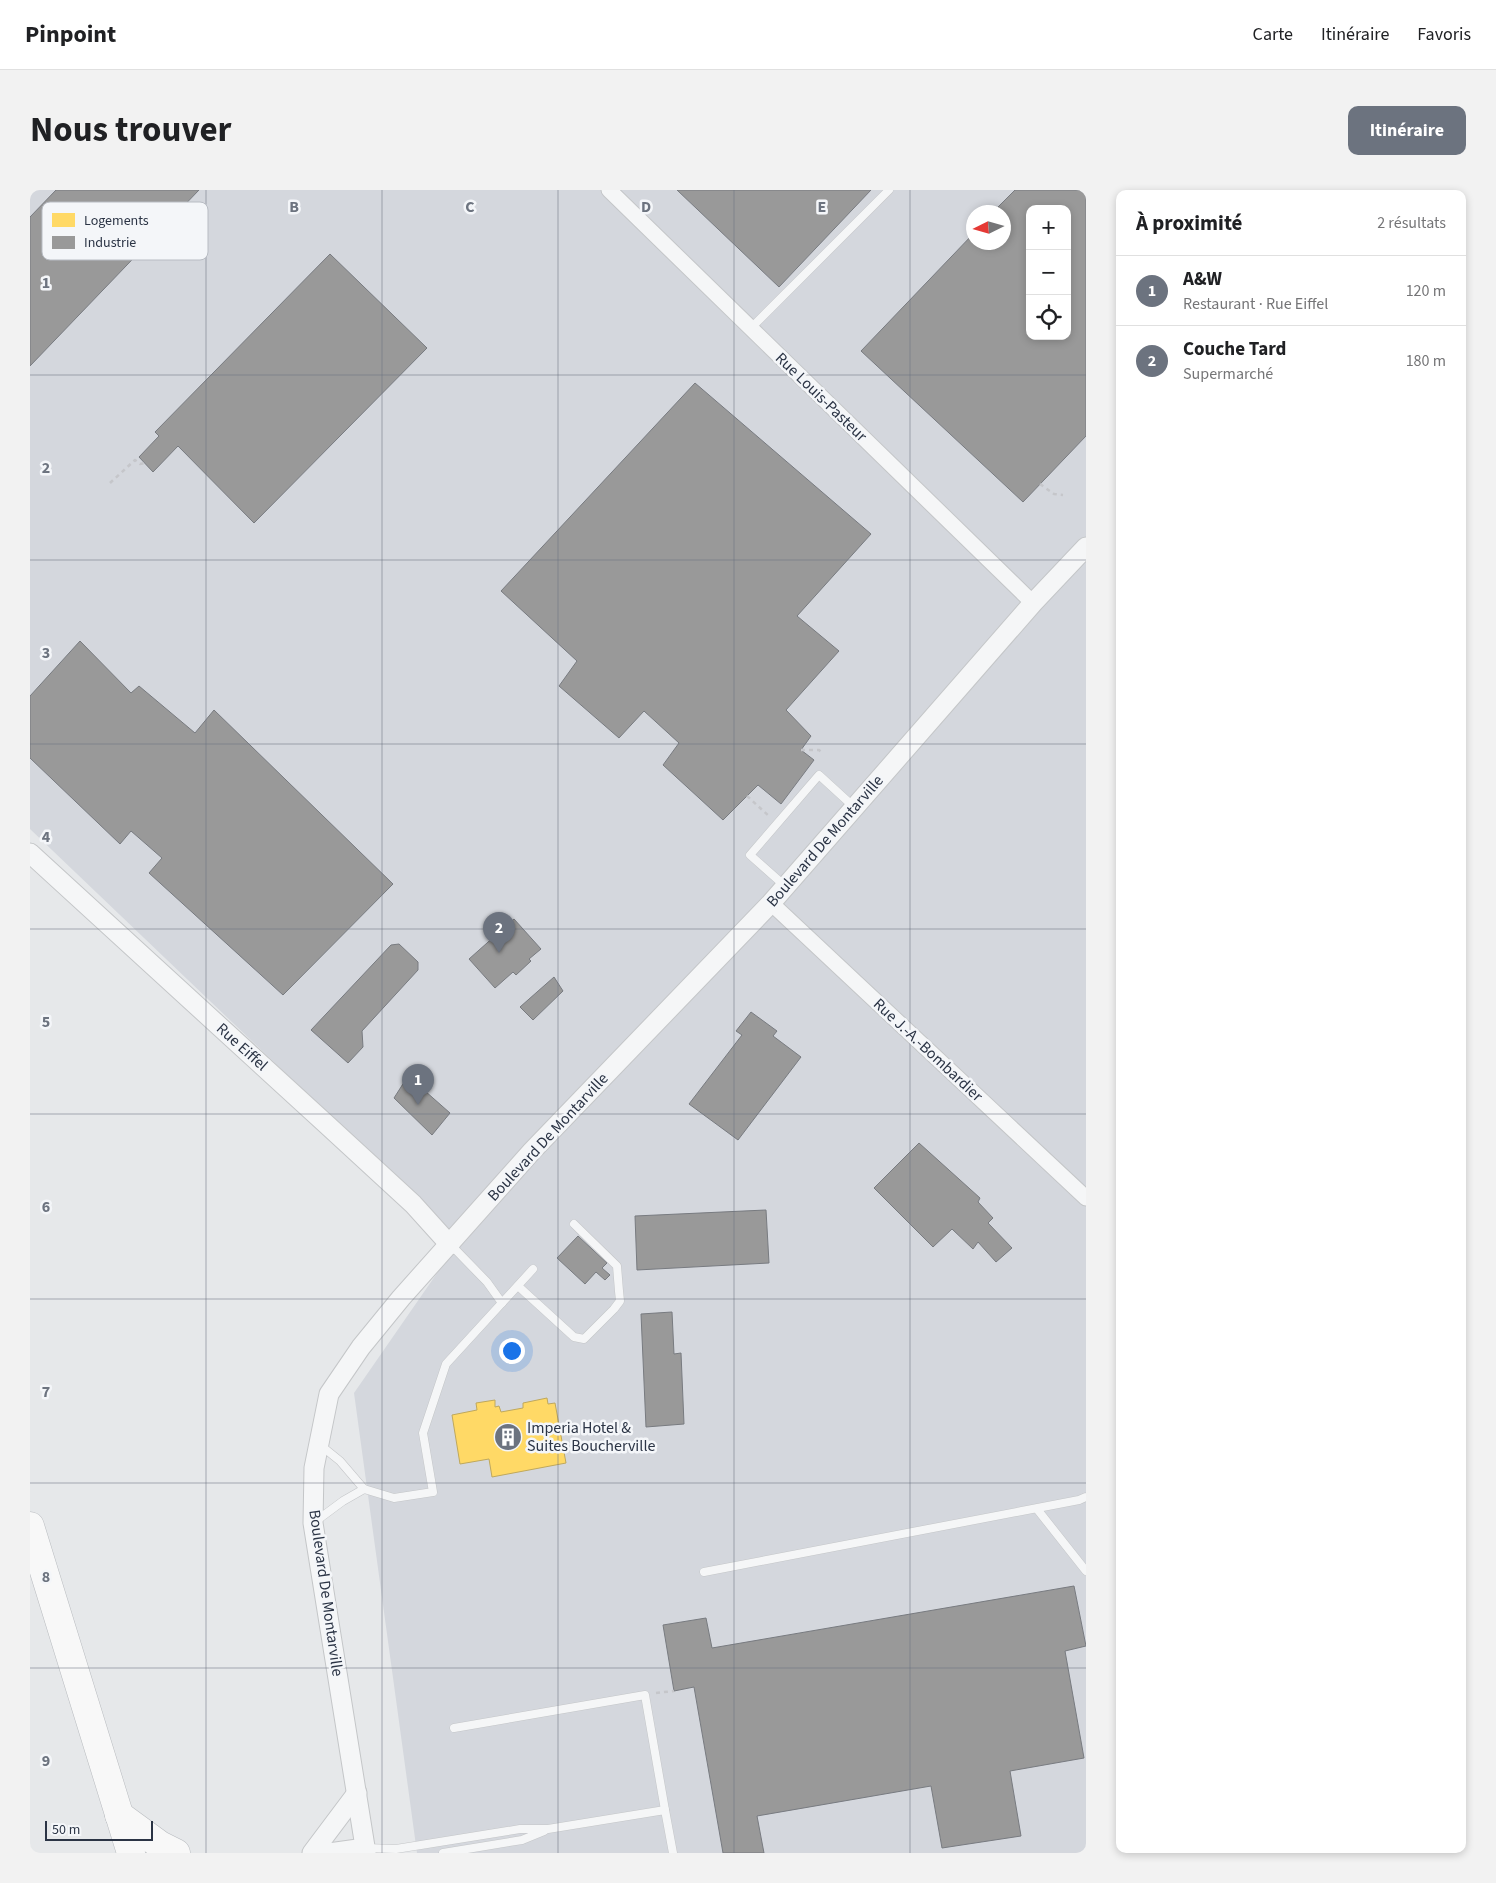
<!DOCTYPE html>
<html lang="fr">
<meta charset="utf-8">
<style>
body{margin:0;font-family:"Source Sans 3",sans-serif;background:#f2f2f2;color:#202124}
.controls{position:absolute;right:15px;top:15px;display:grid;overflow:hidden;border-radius:10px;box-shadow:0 2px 8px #0003}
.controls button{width:45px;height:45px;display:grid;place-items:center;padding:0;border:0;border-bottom:1px solid #e0e0e0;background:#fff;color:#202124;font:25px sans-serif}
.compass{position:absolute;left:936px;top:15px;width:45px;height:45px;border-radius:50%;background:#fff;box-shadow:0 2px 8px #0003;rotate:265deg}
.scale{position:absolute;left:15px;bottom:12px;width:108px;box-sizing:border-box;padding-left:5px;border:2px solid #2b3445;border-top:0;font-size:14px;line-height:18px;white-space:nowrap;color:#2b3445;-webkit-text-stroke:4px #f4f6f9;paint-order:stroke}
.you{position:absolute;left:481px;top:1160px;width:18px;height:18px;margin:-12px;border:4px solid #fff;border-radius:50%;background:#1a73e8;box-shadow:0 0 0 8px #1a73e833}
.badge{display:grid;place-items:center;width:32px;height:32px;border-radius:50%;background:#6c737f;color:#fff;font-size:16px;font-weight:700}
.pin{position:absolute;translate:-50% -41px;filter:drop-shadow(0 1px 2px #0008)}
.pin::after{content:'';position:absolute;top:26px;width:18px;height:15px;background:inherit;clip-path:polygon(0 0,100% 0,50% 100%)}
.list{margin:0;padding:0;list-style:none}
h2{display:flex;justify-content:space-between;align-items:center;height:65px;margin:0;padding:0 20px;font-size:21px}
h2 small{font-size:16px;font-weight:400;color:#757577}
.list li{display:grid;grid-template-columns:32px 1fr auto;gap:15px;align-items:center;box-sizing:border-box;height:70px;padding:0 20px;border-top:1px solid #e0e0e0}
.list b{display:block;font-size:19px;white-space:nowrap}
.list p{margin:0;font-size:16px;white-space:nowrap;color:#757577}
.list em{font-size:16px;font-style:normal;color:#757577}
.icon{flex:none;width:28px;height:28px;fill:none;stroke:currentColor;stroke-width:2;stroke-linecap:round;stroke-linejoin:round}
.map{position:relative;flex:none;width:1056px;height:1663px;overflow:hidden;border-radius:10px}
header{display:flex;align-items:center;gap:30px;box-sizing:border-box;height:70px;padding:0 25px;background:#fff;border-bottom:1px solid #e0e0e0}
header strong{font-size:24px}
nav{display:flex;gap:28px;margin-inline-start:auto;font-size:18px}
.intro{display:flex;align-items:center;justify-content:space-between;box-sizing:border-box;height:120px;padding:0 30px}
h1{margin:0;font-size:35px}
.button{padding:12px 22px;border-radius:10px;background:#6c737f;color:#fff;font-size:18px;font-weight:700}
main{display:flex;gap:30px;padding:0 30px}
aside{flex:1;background:#fff;border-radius:10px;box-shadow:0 2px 8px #0003}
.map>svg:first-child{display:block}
.built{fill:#d4d7dd;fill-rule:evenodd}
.homes{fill:#ffd966;stroke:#bfa85c}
.industry{fill:#999;stroke:#787b80;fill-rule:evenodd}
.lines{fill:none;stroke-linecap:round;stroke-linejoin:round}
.service-casing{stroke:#c4c6c8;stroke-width:9}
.minor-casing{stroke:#c4c6c8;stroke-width:17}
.tertiary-casing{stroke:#c4c6c8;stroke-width:21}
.motorway-casing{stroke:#b8bbbf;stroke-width:29}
.path{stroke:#c5c6ca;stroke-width:2.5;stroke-dasharray:4 4;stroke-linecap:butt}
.service{stroke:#f5f6f7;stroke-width:8}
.minor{stroke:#f5f6f7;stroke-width:15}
.tertiary{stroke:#f5f6f7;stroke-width:19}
.motorway{stroke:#f8f8f8;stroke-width:28}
.grid{fill:none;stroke:#6c737f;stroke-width:1;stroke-opacity:0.55}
.labels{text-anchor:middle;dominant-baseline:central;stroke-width:5;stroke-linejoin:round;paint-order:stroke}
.street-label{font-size:16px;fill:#2b3445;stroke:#f4f6f9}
.poi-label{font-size:16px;fill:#2b3445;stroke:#f4f6f9;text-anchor:start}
.key{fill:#f4f6f9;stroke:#b8bcc3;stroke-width:1}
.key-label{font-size:14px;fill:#2b3445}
.grid-label{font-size:16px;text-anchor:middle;font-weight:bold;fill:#6c737f;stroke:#f4f6f9;stroke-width:5;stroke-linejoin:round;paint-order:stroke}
</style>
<header>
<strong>Pinpoint</strong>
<nav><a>Carte</a><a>Itinéraire</a><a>Favoris</a></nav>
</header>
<div class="intro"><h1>Nous trouver</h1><a class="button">Itinéraire</a></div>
<main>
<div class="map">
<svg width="1056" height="1663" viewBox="0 0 1056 1663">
<rect width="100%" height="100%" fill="#e6e8ea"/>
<!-- built -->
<path class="built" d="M0 0H1056V1663H387L324 1203 430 1050 0 639ZM1000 19H1037V146H1000ZM944 22H974V52H944Z"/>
<!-- homes -->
<polygon class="homes" points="517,1208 518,1214 525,1213 536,1273 462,1287 459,1269 430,1274 422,1225 447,1220 446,1213 465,1210 465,1217 469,1216 471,1222 493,1218 493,1213"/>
<!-- industry -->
<g class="industry">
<polygon points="26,0 169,0 0,176 0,27"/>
<polygon points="647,0 841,0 749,97"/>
<path d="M985 0H1056V246L993 312 831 161 944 43V52H974V22H963ZM1000 19H1037V146H1000Z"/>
<polygon points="300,64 397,158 224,333 148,256 123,282 109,267 129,246 125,242"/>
<polygon points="665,193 841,344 767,426 809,461 756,520 781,546 771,560 784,570 751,614 728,595 693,630 633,575 649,553 614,521 589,548 529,496 547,471 471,401"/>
<polygon points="50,451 101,503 109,496 165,543 184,520 363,694 253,805 119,683 132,668 101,641 90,654 0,568 0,506"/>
<polygon points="484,729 511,759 499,769 501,771 486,785 483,782 465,798 439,769"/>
<polygon points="369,754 388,772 388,780 332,841 333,857 318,873 281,840 361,755"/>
<polygon points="524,787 533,801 503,830 490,817"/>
<polygon points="721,822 747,841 743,846 771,867 708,950 659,914 712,845 706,841"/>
<polygon points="378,886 420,923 402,945 364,908"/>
<polygon points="889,953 950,1008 948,1012 963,1028 958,1033 982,1058 966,1072 948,1052 943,1059 922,1039 903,1057 844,998"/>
<polygon points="736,1020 739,1073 607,1080 605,1026"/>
<polygon points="548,1046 577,1073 572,1078 580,1085 575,1090 566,1082 555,1094 527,1068"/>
<polygon points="642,1122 644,1164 651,1163 654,1234 616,1237 611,1124"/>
<polygon points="1044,1396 1056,1456 1035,1461 1054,1568 980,1581 991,1646 912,1658 901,1596 727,1626 734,1663 693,1663 664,1497 644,1501 633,1435 676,1428 682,1458"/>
</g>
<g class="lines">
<!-- service casing -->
<g class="service-casing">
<g id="service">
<polyline points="721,138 859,0"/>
<polyline points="755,696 720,665 789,585 824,617"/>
<polyline points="421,1055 457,1092 472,1113"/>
<polyline points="488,1096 544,1147 554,1149 584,1119 590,1111 589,1101 587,1076 544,1034"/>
<polyline points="289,1254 310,1271 334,1299 364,1308 403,1302 393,1243 416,1174 503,1079"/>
<polyline points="1007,1319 1056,1381"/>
<polyline points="286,1331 313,1311 334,1299"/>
<polyline points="674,1382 1049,1310 1056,1307"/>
<polyline points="424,1538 615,1505 635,1620"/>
<polyline points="335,1658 366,1659 490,1639 518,1639 635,1620 643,1663"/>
<polyline points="413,1663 492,1650 514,1641"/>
</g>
</g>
<!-- minor casing -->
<g class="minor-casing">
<g id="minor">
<polyline points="579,0 1003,413"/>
<polyline points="741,713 1056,1008"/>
</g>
</g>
<!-- tertiary casing -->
<g class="tertiary-casing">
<g id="tertiary">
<polyline points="0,663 295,933 383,1014 420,1055"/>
<polyline points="282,1663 327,1603"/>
<polyline points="299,1663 335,1658"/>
<polyline points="336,1663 283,1333 284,1278 299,1204 331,1157 371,1108 502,961 741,713 1003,413 1056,357"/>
</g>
</g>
<!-- motorway casing -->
<g class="motorway-casing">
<g id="motorway">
<polyline points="0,1336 101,1663"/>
<polyline points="89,1625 130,1655 146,1663"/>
</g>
</g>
<!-- path -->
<g class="path">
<polyline points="80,293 105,270 110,274 115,273"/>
<polyline points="1010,294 1024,304 1033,305"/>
<polyline points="771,560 789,560 793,564"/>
<polyline points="717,606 740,627"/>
<polyline points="626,1503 644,1501"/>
</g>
<!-- service -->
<use href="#service" class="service"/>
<!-- minor -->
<use href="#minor" class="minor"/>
<!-- tertiary -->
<use href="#tertiary" class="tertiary"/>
<!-- motorway -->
<use href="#motorway" class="motorway"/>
</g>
<!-- grid -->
<path class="grid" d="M176 0V1663M352 0V1663M528 0V1663M704 0V1663M880 0V1663M0 185H1056M0 370H1056M0 554H1056M0 739H1056M0 924H1056M0 1109H1056M0 1293H1056M0 1478H1056"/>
<!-- icons -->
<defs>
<g id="building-disc" transform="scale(1.4375)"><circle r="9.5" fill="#6c737f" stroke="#f4f6f9"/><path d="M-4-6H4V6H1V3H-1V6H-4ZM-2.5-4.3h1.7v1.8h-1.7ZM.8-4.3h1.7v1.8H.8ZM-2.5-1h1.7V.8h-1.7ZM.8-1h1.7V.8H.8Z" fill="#fff"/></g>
</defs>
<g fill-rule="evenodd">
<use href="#building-disc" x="478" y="1247"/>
</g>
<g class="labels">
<!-- street labels -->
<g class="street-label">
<text transform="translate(791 207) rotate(44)">Rue Louis-Pasteur</text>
<text transform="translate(795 651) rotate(-49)">Boulevard De Montarville</text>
<text transform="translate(212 857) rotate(42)">Rue Eiffel</text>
<text transform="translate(898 860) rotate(43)">Rue J.-A.-Bombardier</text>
<text transform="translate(518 947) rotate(-47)">Boulevard De Montarville</text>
<text transform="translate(296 1403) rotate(82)">Boulevard De Montarville</text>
</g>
<!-- poi labels -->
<g class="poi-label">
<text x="497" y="1238">Imperia Hotel &amp;<tspan x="497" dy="18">Suites Boucherville</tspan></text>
</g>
</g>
<!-- legend -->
<rect x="12" y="12" width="166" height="58" rx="8" class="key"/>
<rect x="22" y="23" width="23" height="14" fill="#ffd966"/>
<rect x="22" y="46" width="23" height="13" fill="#999"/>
<g class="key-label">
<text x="54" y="35">Logements</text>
<text x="54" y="57">Industrie</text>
</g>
<g class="grid-label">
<text x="264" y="22">B</text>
<text x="440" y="22">C</text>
<text x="616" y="22">D</text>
<text x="792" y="22">E</text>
<text x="16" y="98">1</text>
<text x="16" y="283">2</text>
<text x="16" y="468">3</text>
<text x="16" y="652">4</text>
<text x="16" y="837">5</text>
<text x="16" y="1022">6</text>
<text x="16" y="1207">7</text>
<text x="16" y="1392">8</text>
<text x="16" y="1576">9</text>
</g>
</svg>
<div class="controls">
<button>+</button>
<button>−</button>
<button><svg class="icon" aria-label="locate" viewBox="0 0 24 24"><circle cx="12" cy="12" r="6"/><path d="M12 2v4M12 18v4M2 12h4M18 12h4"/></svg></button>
</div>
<svg class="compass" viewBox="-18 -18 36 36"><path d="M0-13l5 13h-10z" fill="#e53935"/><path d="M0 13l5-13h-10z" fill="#757577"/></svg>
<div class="scale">50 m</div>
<div class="you"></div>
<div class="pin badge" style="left:388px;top:915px">1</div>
<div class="pin badge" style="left:469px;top:763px">2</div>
</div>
<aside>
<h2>À proximité<small>2 résultats</small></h2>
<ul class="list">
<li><span class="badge">1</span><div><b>A&amp;W</b><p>Restaurant · Rue Eiffel</p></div><em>120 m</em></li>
<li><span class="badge">2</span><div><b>Couche Tard</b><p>Supermarché</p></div><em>180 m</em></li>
</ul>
</aside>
</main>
